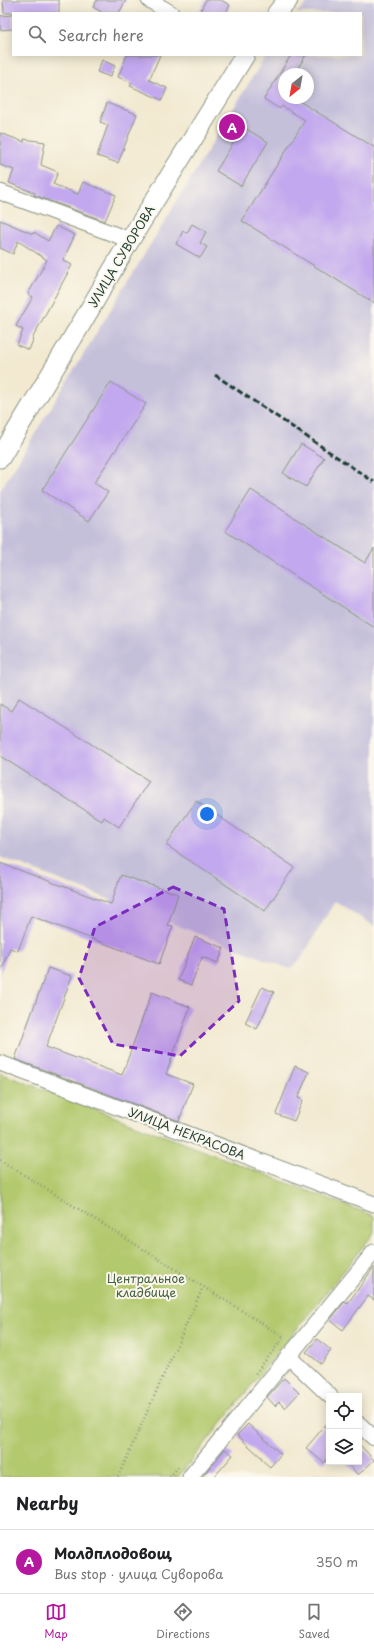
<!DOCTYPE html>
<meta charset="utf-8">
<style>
body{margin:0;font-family:"Playpen Sans",sans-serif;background:#f6f6f6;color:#202124}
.controls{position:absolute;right:12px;bottom:12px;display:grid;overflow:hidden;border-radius:0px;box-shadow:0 2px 10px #0003}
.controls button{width:36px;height:36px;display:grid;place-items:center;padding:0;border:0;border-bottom:1px solid #e0e0e0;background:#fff;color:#202124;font:20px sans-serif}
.compass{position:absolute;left:278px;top:68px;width:36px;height:36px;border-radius:50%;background:#fff;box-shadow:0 2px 10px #0003;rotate:211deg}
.you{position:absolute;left:207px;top:814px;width:14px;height:14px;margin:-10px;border:3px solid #fff;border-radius:50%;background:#1a73e8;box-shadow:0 0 0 6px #1a73e833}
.badge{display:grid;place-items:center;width:26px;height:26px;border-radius:50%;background:#b5179e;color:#fff;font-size:13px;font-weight:700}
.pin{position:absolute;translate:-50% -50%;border:2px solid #fff;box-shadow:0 1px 4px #0006}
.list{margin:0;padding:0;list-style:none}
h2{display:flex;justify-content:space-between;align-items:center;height:52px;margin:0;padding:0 16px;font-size:17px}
h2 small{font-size:13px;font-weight:400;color:#757577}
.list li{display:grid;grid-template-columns:26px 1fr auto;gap:12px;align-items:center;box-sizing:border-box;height:64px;padding:0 16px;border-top:1px solid #e0e0e0}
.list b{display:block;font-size:15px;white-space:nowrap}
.list p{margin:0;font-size:13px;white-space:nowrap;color:#757577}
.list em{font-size:13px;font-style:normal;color:#757577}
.icon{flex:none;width:22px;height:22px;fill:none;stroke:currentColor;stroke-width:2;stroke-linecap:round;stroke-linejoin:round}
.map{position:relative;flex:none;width:374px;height:1477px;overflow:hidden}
.search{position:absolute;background:#fff;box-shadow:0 2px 10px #0003;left:12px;right:12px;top:12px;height:44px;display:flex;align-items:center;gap:10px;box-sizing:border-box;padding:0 14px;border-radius:0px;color:#757577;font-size:15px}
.sheet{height:116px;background:#fff}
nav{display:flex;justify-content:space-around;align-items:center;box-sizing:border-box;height:56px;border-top:1px solid #e0e0e0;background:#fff;font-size:11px;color:#757577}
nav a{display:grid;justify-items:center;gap:2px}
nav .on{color:#b5179e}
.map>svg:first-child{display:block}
.industrial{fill:#c5c0da;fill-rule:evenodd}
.green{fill:#b3c96e;stroke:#698351}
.building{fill:#c2a8ee}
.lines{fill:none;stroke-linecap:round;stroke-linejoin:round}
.minor-casing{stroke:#889382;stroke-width:17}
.major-casing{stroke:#889382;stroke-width:21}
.path{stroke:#889382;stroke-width:2.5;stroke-dasharray:1 3;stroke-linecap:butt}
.minor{stroke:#fff;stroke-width:15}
.major{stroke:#fff;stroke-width:19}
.rail{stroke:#1f3d34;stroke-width:3;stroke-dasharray:6 3;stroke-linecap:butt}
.marked{fill:#7b2cbf;fill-opacity:0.2;stroke:#7b2cbf;stroke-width:3;stroke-dasharray:8 5;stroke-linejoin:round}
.labels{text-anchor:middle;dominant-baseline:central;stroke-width:4;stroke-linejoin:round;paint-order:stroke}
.street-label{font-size:12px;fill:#1f3d34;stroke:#fbf7ec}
.park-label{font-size:12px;fill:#446042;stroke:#fbf7ec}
</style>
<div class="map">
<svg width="374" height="1477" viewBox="0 0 374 1477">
<rect width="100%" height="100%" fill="#fbf7ec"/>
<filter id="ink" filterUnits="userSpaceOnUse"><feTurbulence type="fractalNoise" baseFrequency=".025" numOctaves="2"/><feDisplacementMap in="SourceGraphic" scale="8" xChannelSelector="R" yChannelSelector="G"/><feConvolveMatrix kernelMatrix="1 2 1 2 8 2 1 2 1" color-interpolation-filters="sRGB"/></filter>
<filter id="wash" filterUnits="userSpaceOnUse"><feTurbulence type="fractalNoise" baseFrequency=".012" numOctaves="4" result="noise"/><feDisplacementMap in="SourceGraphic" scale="16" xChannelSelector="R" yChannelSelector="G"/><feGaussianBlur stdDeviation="0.9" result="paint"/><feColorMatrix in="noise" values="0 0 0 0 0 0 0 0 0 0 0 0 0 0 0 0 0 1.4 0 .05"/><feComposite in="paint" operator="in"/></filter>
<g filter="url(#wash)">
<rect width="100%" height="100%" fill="#f2e9d0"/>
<!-- industrial -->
<path class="industrial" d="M311 0H374V926L335 901 302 957 290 969 0 857V491L266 55H361V13H296ZM284 74H308V98H284Z"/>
<!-- green -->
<polygon class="green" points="0,1073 374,1216 374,1233 178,1477 0,1477"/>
<g id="blocks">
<!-- building -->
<g class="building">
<polygon points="3,0 59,0 59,13 4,13"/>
<polygon points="97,0 126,0 119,13 103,13 93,7"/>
<polygon points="206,0 221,0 230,5 226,13 199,13"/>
<polygon points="13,15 13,29 0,30 0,16"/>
<polygon points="127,55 160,55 149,80 167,88 162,100 130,86 132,83 118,77"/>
<polygon points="291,55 306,55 294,74 284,74 284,98 294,98 374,147 374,303 242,221 305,120 282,106 280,109 264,99"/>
<polygon points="102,60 115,66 110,77 97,72"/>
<polygon points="107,103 137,114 118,163 97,156 108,125 100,122"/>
<polygon points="243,127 268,142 241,186 216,171"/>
<polygon points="0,133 24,142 24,139 45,142 41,165 58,172 53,184 78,194 83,182 116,195 105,221 34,195 35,193 9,183 14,170 0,165"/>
<polygon points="0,220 33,234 34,232 48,241 56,226 75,235 63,260 72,265 32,339 33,340 29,350 17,345 23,330 16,326 33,297 28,294 47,260 18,241 13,254 0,248"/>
<polygon points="192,224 206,232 200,243 207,247 200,258 176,244 183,231 187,233"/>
<polygon points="111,382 146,404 94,483 108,492 89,521 42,490"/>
<polygon points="301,444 324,458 306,487 283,473"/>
<polygon points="251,490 365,563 374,548 374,627 225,531"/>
<polygon points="19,698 149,781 119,827 104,817 102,821 0,756 0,704 11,711"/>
<polygon points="196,801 294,867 265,911 166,845"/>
<polygon points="0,863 111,904 121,875 178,894 168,925 173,926 159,964 31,916 18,951 10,948 0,973"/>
<polygon points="195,937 224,948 218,963 202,957 191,985 178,980"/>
<polygon points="48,968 72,976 46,1047 122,1075 152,992 190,1007 166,1074 193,1084 179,1121 15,1059"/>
<polygon points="262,987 274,992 257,1029 245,1023"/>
<polygon points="295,1066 309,1072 298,1098 303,1100 294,1121 276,1114"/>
<polygon points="374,1267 374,1300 368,1296 343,1330 330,1320 345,1301 348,1303"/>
<polygon points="317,1339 331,1350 321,1364 306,1352"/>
<polygon points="284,1378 299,1393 285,1408 279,1402 275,1406 267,1397"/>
<polygon points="329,1421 329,1457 324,1463 306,1448"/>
<polygon points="248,1424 281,1454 270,1467 261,1459 262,1458 237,1435"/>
<polygon points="359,1444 374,1460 358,1475 346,1462 359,1462"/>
<polygon points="225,1449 233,1455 214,1477 202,1477"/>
</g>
</g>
</g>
<g filter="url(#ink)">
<use href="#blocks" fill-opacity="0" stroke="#889382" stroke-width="1"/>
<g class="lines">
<!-- minor casing -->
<g class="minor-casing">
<g id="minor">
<polyline points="149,0 171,13"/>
<polyline points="0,192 130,240"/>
<polyline points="0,1063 374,1204"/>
<polyline points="288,1356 330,1396"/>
<polyline points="359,1424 374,1438"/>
<polyline points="190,1477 374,1252"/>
</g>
</g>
<!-- major casing -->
<g class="major-casing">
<g id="major">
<polyline points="277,13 288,0"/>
<polyline points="0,458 84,319 130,240 245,55"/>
</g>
</g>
<!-- path -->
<g class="path">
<polyline points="0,1160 284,1337 255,1374"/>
<polyline points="118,1477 203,1287"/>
<polyline points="170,1477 179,1466"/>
</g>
<!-- minor -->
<use href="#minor" class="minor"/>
<!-- major -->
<use href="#major" class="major"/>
<!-- rail -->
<polyline class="rail" points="215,375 374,482"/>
</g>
</g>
<!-- marked area -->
<path class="marked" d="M173 887 224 909 239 1001 180 1056 113 1044 79 978 95 927Z"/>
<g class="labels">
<!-- street labels -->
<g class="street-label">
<text transform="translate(121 256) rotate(-59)">УЛИЦА СУВОРОВА</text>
<text transform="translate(187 1133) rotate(21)">УЛИЦА НЕКРАСОВА</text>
</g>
<!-- park labels -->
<g class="park-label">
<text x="146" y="1278">Центральное<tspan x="146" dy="14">кладбище</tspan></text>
</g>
</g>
</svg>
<div class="controls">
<button><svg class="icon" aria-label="locate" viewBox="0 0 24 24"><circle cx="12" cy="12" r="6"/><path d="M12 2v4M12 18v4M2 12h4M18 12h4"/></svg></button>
<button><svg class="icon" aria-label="layers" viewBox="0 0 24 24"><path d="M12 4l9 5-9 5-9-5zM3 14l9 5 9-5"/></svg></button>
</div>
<svg class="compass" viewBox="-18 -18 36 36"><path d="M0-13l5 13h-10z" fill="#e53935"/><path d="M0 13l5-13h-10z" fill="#757577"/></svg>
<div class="you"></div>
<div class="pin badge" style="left:232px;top:127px">A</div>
<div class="search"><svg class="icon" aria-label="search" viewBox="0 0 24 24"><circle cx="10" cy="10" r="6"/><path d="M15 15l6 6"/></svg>Search here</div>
</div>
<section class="sheet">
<h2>Nearby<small></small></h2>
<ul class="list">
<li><span class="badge">A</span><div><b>Молдплодовощ</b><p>Bus stop · улица Суворова</p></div><em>350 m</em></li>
</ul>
</section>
<nav>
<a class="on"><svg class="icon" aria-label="map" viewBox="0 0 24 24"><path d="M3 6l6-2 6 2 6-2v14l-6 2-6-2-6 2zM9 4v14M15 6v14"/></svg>Map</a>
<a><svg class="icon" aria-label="directions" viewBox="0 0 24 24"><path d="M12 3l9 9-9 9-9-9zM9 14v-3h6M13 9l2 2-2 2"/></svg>Directions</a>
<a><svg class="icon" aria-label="saved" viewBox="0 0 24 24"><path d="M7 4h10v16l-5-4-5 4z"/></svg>Saved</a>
</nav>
